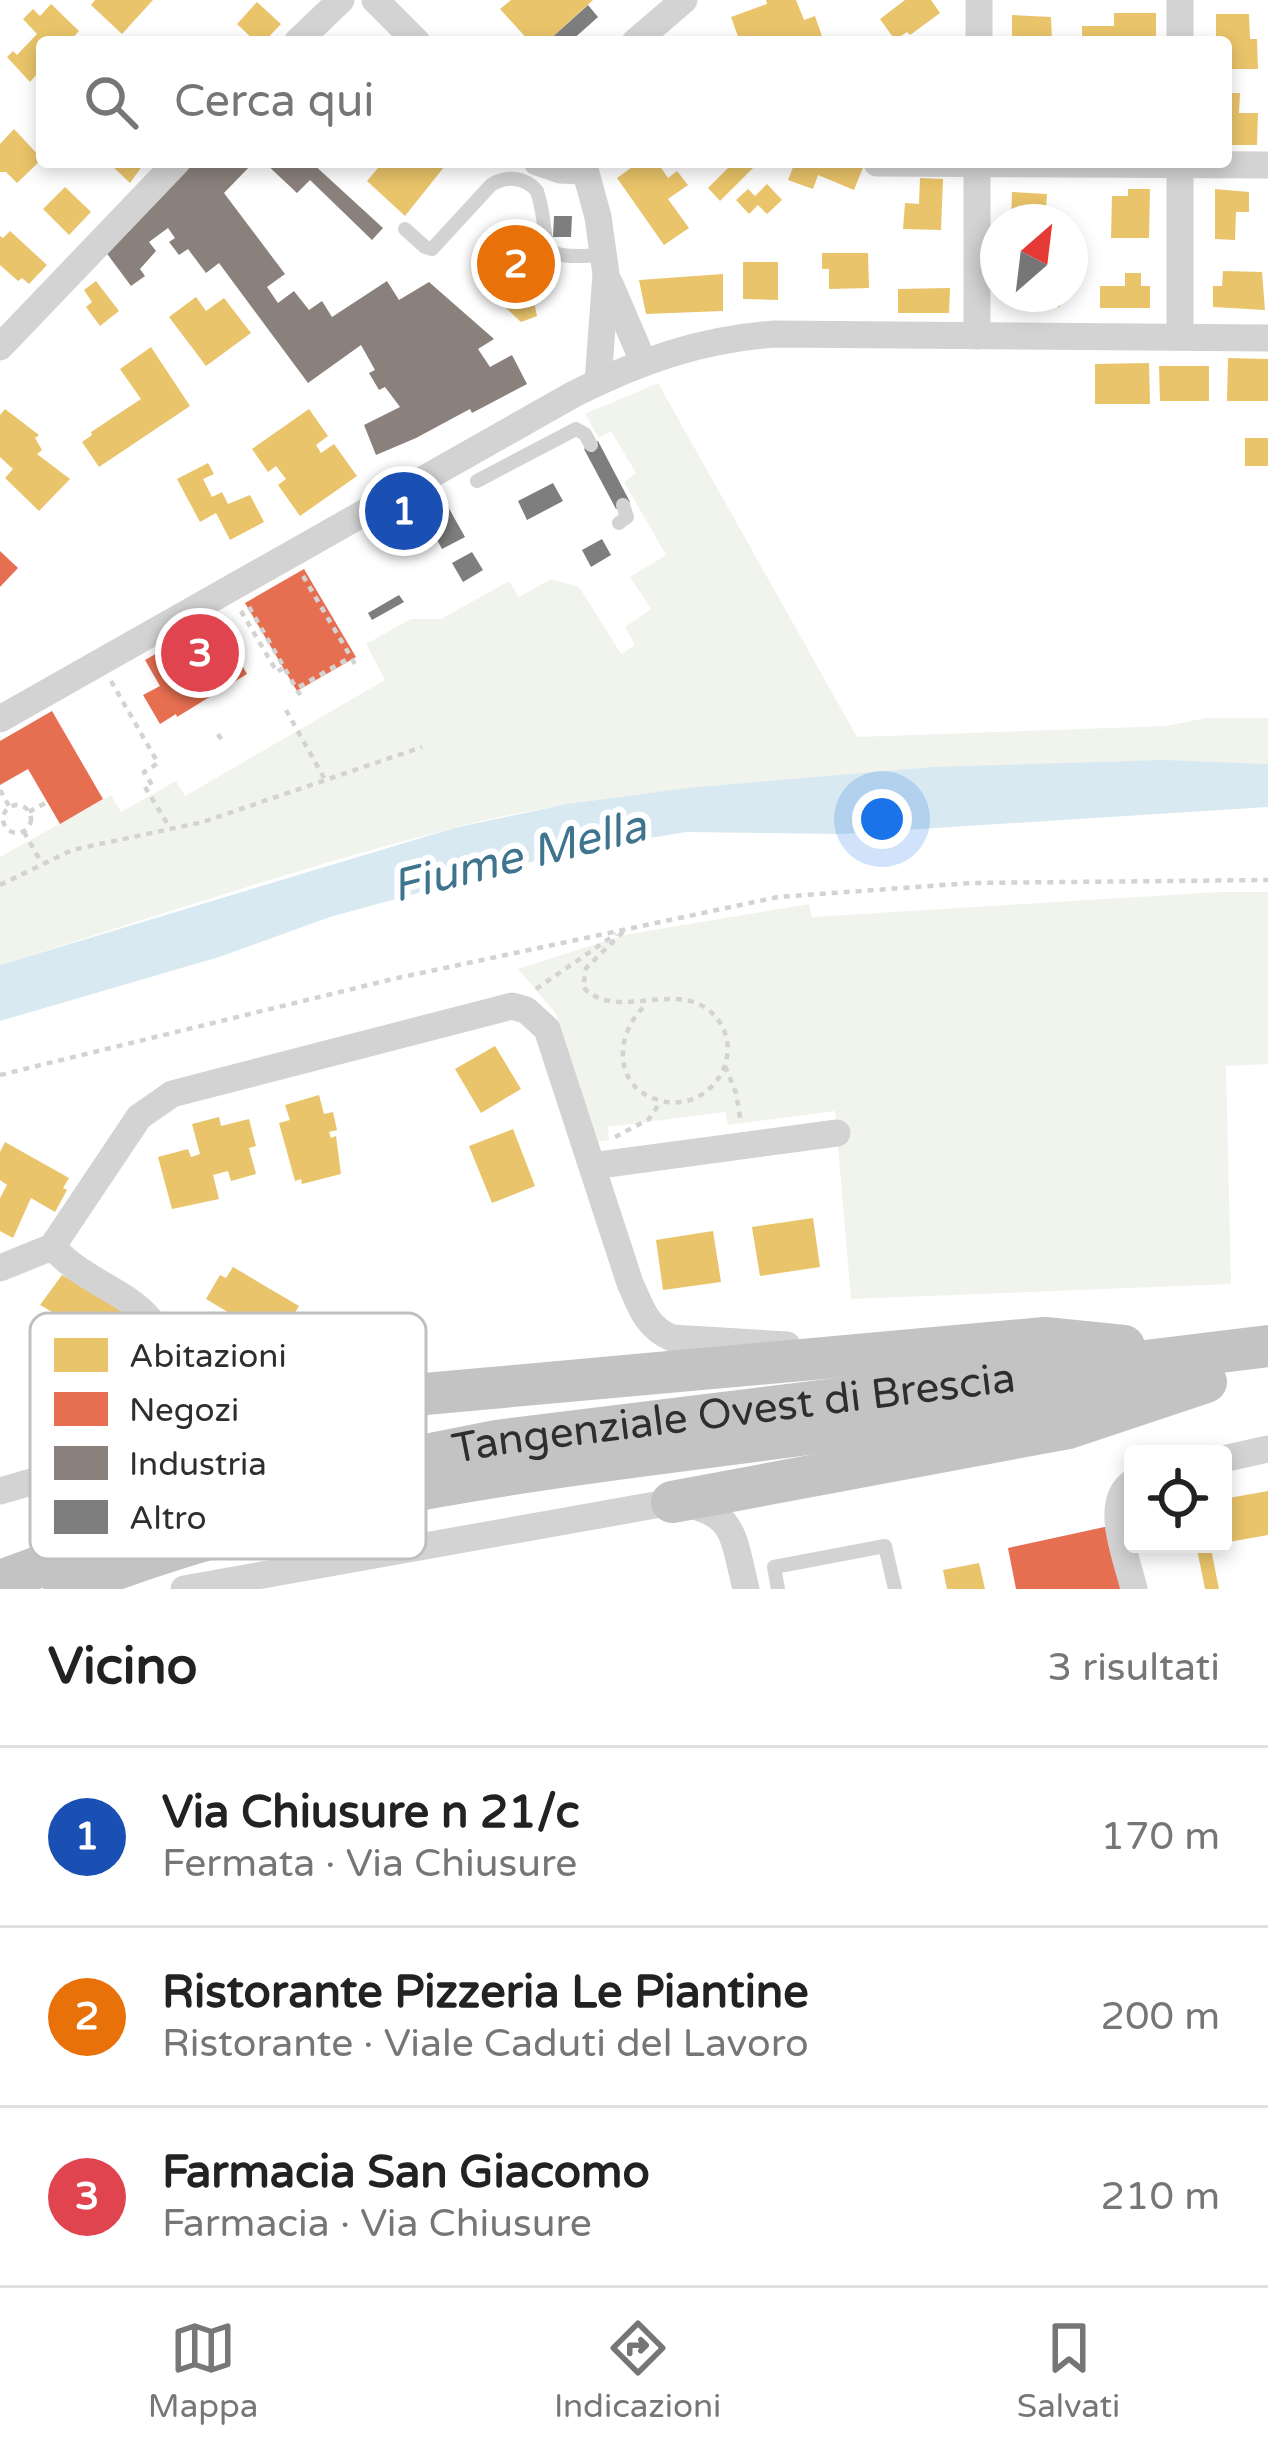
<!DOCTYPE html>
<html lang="it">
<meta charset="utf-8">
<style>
body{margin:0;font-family:"Varela Round",sans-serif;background:#f2f2f2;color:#222}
.controls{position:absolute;right:36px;bottom:36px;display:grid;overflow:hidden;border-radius:12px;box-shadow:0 6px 18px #0003}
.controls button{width:108px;height:108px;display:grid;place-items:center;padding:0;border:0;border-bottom:3px solid #e0e0e0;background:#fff;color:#222;font:60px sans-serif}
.compass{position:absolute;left:980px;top:204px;width:108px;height:108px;border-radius:50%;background:#fff;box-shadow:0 6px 18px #0003;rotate:28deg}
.you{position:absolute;left:882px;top:819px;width:42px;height:42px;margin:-30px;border:9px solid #fff;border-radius:50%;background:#1a73e8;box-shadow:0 0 0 18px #1a73e833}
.badge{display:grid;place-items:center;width:78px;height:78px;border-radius:50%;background:#777;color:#fff;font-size:39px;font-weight:700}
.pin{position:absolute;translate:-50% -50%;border:6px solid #fff;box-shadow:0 3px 12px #0006}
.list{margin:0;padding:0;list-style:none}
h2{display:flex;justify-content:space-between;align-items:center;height:156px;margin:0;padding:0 48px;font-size:51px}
h2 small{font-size:39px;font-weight:400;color:#767676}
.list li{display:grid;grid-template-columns:78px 1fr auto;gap:36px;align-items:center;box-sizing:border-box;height:180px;padding:0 48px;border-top:3px solid #e0e0e0}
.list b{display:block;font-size:45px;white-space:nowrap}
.list p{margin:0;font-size:39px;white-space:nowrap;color:#767676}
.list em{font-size:39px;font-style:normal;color:#767676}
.icon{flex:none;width:66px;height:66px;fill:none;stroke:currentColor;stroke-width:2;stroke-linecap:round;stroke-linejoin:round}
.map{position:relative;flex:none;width:1268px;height:1589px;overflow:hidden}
.search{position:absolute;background:#fff;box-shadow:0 6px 18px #0003;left:36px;right:36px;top:36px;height:132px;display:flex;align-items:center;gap:30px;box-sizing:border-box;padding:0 42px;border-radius:12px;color:#767676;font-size:45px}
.sheet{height:696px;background:#fff}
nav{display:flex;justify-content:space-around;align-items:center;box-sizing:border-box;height:168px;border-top:3px solid #e0e0e0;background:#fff;font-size:33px;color:#767676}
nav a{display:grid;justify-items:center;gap:6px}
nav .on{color:#777}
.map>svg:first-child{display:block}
.green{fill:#f1f4ec}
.water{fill:#d9e9f1}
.homes{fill:#e9c46a}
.shops{fill:#e76f51}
.industry{fill:#8a817c}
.building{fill:#7e7e7e}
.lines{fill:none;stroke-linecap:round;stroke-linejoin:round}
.path{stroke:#d3d3d3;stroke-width:4.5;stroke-dasharray:6 6;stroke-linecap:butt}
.service{stroke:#d3d3d3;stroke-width:14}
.minor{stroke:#d3d3d3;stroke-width:27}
.trunk{stroke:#c3c3c3;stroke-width:42}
.labels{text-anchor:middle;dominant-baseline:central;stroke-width:12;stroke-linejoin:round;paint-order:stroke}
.street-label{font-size:42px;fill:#2e2e2e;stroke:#fff}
.water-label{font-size:45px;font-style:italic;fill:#3e748e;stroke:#fff}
.key{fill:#fff;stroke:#c0c0c0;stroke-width:3}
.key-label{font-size:33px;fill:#2e2e2e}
</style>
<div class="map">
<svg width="1268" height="1589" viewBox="0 0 1268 1589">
<rect width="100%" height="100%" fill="#fff"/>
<!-- green -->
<g class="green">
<path d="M658 383 857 737 1166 726 1206 718H1268V764C1110 759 953 766 795 779 681 789 565 799 453 828 301 867 150 918 0 965V857L111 795 121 812 176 781 185 796 385 680 366 644 411 619H441L509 581 519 597 551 579 579 587 621 654 635 645 625 627 651 609 630 577 666 555 624 482 636 473 611 431 599 438 585 414Z"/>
<polygon points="1219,892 1268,892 1268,1064 1226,1066 1231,1284 851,1299 835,1111 728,1125 725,1112 608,1127 609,1140 598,1142 556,1014 518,969 624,935 809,904 812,917"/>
</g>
<!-- water -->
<polygon class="water" points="1164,760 1268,764 1268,807 842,834 686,832 567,852 330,917 219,957 0,1021 0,965 454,828 567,804 687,788 933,767"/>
<!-- homes -->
<g class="homes">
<polygon points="95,0 153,0 122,34 91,5"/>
<polygon points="511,0 593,0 547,42 530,42 500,9"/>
<polygon points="766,0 796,0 804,20 815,16 824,42 740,42 731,17 767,4"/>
<polygon points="905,0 931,0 940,13 910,35 907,32 895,40 880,19"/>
<polygon points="257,2 281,24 264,42 256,42 237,24"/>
<polygon points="51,4 79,31 69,42 42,42 42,79 37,74 30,82 7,57 13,51 17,55 37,34 23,19 33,9 40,16"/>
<polygon points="1114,13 1156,13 1156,42 1082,40 1082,26 1114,26"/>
<polygon points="1216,14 1249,14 1250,39 1257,39 1258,69 1226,69 1226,42 1216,42"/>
<polygon points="1012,15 1051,17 1052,42 1012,42"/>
<polygon points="1226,93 1240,93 1239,113 1258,113 1257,145 1226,145"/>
<polygon points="14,129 42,159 17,183 6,172 0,172 0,144"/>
<polygon points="108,162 145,162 130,183"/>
<polygon points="383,162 448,162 405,216 367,181"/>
<polygon points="639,162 657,162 668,178 677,171 688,185 668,199 689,228 664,245 617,178"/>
<polygon points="734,162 759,162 720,201 708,188"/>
<polygon points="795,162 857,162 864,165 854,190 818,175 813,189 788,180"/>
<polygon points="920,178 943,179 941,230 903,229 905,203 919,204"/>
<polygon points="767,184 782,200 767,214 758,205 749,214 736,200 748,189 755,196"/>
<polygon points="65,187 91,212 69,235 43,209"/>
<polygon points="1128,189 1150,189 1149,238 1111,238 1112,196 1128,196"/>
<polygon points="1215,189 1249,192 1249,212 1236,212 1235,240 1215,239"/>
<polygon points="1012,192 1047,194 1045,222 1011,222"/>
<polygon points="10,231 47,265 29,284 22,278 18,281 0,265 0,236 3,238"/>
<polygon points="520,234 537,316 521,322 489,292 482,263 490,249 501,246 500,237"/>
<polygon points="822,253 868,253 869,288 829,289 829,269 822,269"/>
<polygon points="743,262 778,262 778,300 743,299"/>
<polygon points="1223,271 1262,272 1265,310 1213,307 1213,286 1222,286"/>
<polygon points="1125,273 1141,273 1141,286 1150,286 1150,308 1100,308 1100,286 1125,286"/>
<polygon points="723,274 723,311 646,314 639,280"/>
<polygon points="96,281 119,311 100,326 86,307 92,302 84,290"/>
<polygon points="950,288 949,313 898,313 898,289"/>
<polygon points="1011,294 1060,294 1060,307 1011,306"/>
<polygon points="196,297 206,311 224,298 251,333 206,366 169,317"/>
<polygon points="151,347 190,406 99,467 82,442 92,435 91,432 141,399 120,369"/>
<polygon points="1228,358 1268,359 1268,401 1227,401"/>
<polygon points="1149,363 1150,404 1095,404 1095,364"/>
<polygon points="1159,366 1209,366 1209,401 1160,401"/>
<polygon points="5,409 39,435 35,438 42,450 37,454 70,479 39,511 5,478 13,469 0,457 0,415"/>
<polygon points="309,409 328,436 316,445 321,453 334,444 357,476 300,516 278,485 286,479 276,466 268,472 252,449"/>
<rect x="1245" y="438" width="23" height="28"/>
<polygon points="208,463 214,474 203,479 212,497 222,492 228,504 250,495 264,522 230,540 216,513 200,522 177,479"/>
<polygon points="495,1046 521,1089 481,1113 455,1069"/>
<polygon points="319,1095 324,1114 333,1112 337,1130 329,1132 331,1138 336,1136 341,1174 302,1184 301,1179 295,1181 279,1123 290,1120 285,1105"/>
<polygon points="219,1117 221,1126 249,1119 256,1146 249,1148 256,1174 231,1181 228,1171 213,1175 219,1199 172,1209 158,1157 188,1149 191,1157 200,1154 192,1124"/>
<polygon points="513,1129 535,1186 492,1203 469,1146"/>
<polygon points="5,1142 69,1178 63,1188 67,1190 55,1212 31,1198 13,1238 0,1231 0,1198 7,1185 0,1180 0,1152"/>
<polygon points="813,1218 820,1267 760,1276 752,1227"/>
<polygon points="713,1231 721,1282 663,1290 656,1240"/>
<polygon points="233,1267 299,1306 292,1318 296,1320 275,1355 256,1343 245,1361 239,1358 229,1374 202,1358 210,1344 205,1341 219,1319 225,1323 231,1314 206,1299 220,1275 226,1278"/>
<polygon points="62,1275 125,1313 119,1323 123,1325 111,1346 88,1333 80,1346 84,1348 60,1379 36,1364 45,1349 41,1346 63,1318 40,1305"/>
<polygon points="1268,1491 1268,1535 1223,1543 1223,1503 1230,1502 1229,1498"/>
<polygon points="1196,1544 1210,1544 1219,1589 1205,1589"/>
<polygon points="979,1563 985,1589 947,1589 943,1570"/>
</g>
<!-- shops -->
<g class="shops">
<polygon points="0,551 18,568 0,587"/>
<polygon points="304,569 356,657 297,691 245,603"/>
<polygon points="201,628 216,653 230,645 247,674 177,717 176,714 160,724 143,695 160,686 145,660"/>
<polygon points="52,711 103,799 60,824 28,769 0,785 0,741"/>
<polygon points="1109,1526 1122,1589 1016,1589 1008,1548"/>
</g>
<!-- industry -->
<g class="industry">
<polygon points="194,162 254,162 224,193 285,274 267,287 278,303 294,291 309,310 322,301 332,317 387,281 399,300 429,282 494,339 478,349 490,367 512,355 527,384 472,413 470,409 416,438 376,455 364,425 400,407 385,387 379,390 369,373 375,370 361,345 308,383 219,263 206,273 188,249 179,255 169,242 175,238 168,228 149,242 156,251 140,269 145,276 131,286 105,251"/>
<polygon points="264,162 311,162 383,228 372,240 310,180 297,193"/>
</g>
<!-- building -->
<g class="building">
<polygon points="588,5 598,17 570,42 547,42"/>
<polygon points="554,216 572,216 571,237 553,237"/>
<polygon points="598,441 630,502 616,509 584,449"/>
<polygon points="553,483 563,501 527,520 518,501"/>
<polygon points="442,496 465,537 442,549 420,508"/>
<polygon points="602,539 611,555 591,567 582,550"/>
<polygon points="472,552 483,570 463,582 452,563"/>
<polygon points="399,595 404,602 372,620 368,613"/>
</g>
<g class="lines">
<!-- path -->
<g class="path">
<polyline points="303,576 358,669"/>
<polyline points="249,607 303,700"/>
<polyline points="241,611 277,672 283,668"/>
<polyline points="111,681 158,763 144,772 152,785"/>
<polyline points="299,687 351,657"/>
<polyline points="286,710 324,778"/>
<polyline points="218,734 224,744"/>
<polyline points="145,787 170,828"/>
<polyline points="0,790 9,806"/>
<circle cx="17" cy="819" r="14"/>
<polyline points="29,812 47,802"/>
<polyline points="24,832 41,862"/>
<polyline points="0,885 72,850 203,822 422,747"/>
<path d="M623 932 586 968 583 987C616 1023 678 978 713 1014 751 1053 709 1116 658 1100 611 1086 615 1031 647 1004"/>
<polyline points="536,989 616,934"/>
<polyline points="725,1066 736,1093 741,1123"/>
<polyline points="0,1075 393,979 778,897 971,883 1268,880"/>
<polyline points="615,1137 649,1119 661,1101"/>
</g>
<!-- service -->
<g class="service">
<path d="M405 229 425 247 432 249 491 185C506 175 525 177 537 191 555 248 526 260 603 255"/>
<polyline points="477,481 576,429 585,434 591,445"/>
<polyline points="619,523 627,517 623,505"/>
<polyline points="169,1356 196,1372"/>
<polyline points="778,1589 774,1567 885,1546 895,1589"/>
</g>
<!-- minor -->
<g class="minor">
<polyline points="375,0 417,42"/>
<polyline points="297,42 341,0"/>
<polyline points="635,42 684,0"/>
<polyline points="979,42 979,0"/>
<polyline points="1180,42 1180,0"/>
<polyline points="537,162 560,170 584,171"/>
<polyline points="583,162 598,217 606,274 598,382"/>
<polyline points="877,163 1268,165"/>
<polyline points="610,284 643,361"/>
<polyline points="977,336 977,162"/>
<polyline points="1180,337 1180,162"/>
<polyline points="0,347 177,162"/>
<path d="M0 719 574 394C639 361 702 339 775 334L1268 338"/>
<polyline points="592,1166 837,1133"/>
<path d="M52 1247 139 1117 172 1094 512 1006 526 1010 547 1029 630 1283C641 1307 646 1327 672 1338L787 1345"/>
<path d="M52 1247C103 1300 162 1291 172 1378 174 1403 174 1419 165 1442"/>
<polyline points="0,1268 52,1247"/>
<polyline points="1223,1459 1268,1449"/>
<path d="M1133 1482C1102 1503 1127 1558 1134 1589"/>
<polyline points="0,1491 215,1429"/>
<path d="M184 1589 672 1502C736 1510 732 1533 746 1589"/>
</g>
<!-- trunk -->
<g class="trunk">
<polyline points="215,1429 403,1396 1045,1338 1124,1346"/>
<polyline points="672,1502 1068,1428 1206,1382"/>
<path id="s1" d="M0 1581 207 1505 349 1470 496 1441 1268 1346"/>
<path d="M64 1589C269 1506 476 1477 694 1449 844 1429 995 1409 1145 1390"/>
</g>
</g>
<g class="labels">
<!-- street labels -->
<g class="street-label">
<text stroke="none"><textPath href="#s1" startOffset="756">Tangenziale Ovest di Brescia</textPath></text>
</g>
<!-- water labels -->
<g class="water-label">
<text transform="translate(519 857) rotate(-14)">Fiume Mella</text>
</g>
</g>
<!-- legend -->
<rect x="30" y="1313" width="396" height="246" rx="18" class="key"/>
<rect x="54" y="1338" width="54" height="34" fill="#e9c46a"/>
<rect x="54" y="1392" width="54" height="34" fill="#e76f51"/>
<rect x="54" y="1446" width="54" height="34" fill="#8a817c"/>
<rect x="54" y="1500" width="54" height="34" fill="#7e7e7e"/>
<g class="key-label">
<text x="129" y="1367">Abitazioni</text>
<text x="129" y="1421">Negozi</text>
<text x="129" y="1475">Industria</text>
<text x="129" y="1529">Altro</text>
</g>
</svg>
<div class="controls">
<button><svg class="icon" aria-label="locate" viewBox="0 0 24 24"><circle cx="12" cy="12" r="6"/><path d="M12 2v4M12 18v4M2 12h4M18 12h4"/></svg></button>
</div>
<svg class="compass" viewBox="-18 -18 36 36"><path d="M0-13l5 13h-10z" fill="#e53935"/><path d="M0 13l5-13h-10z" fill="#767676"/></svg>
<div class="you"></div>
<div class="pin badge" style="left:404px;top:511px;background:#1a4fb4">1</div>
<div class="pin badge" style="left:516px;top:264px;background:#e8710a">2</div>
<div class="pin badge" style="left:200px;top:653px;background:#e0444e">3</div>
<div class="search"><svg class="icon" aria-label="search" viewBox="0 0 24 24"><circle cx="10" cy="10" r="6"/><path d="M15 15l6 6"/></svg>Cerca qui</div>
</div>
<section class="sheet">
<h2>Vicino<small>3 risultati</small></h2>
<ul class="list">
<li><span class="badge" style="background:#1a4fb4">1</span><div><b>Via Chiusure n 21/c</b><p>Fermata · Via Chiusure</p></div><em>170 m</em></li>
<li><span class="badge" style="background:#e8710a">2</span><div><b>Ristorante Pizzeria Le Piantine</b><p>Ristorante · Viale Caduti del Lavoro</p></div><em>200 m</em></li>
<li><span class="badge" style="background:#e0444e">3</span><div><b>Farmacia San Giacomo</b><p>Farmacia · Via Chiusure</p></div><em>210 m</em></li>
</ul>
</section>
<nav>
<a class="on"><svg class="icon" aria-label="map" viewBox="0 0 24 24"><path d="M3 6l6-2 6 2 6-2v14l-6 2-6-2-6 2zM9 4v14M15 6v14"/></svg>Mappa</a>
<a><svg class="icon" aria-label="directions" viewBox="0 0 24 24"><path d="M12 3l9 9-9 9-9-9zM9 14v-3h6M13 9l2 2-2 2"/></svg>Indicazioni</a>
<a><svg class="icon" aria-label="saved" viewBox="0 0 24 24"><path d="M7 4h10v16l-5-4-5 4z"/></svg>Salvati</a>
</nav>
